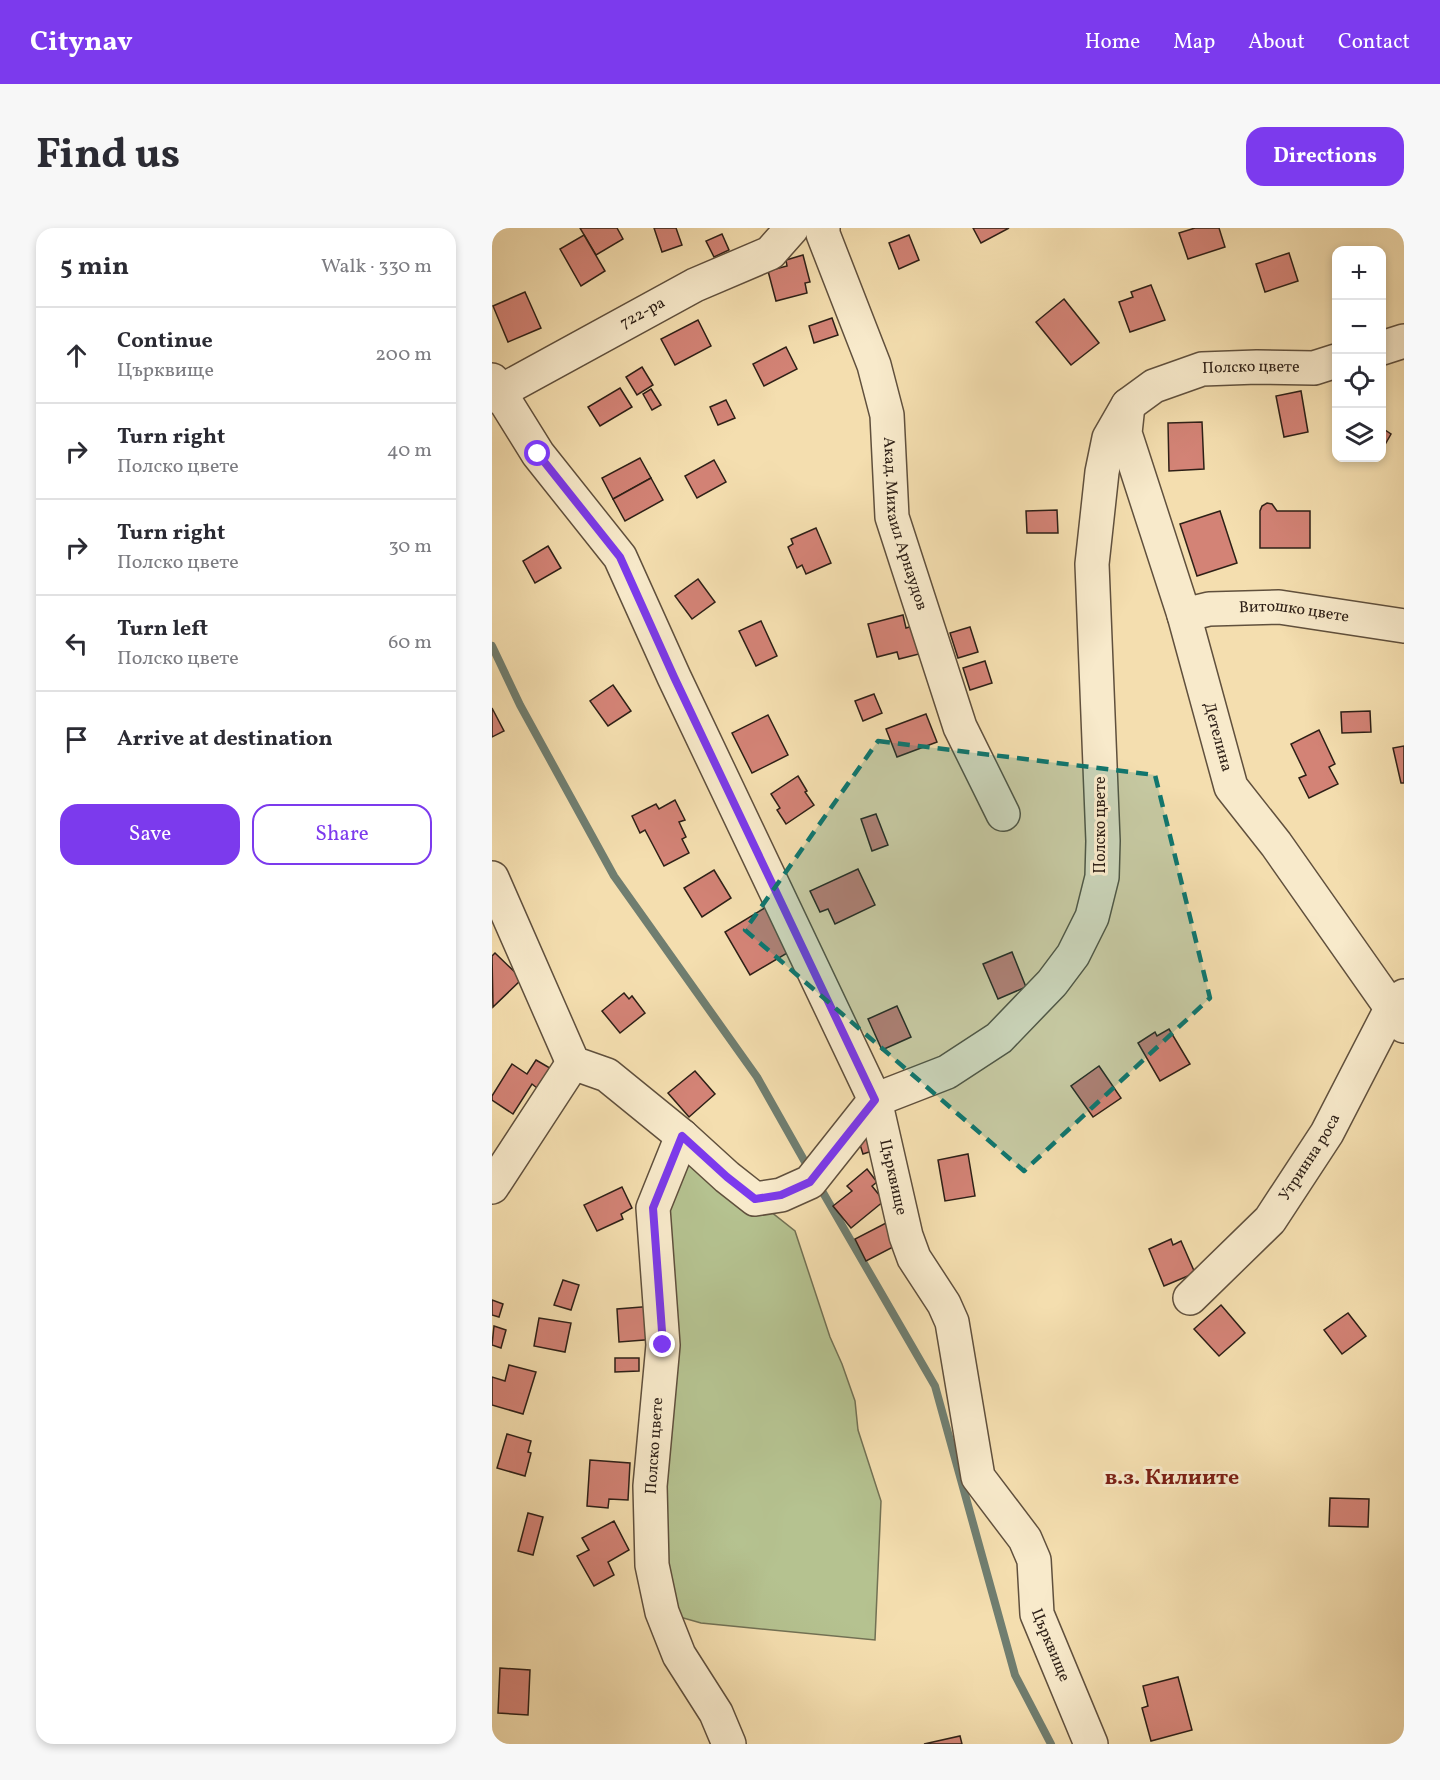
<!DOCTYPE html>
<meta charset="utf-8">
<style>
body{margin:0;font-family:Vollkorn,serif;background:#f7f7f7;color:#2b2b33}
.controls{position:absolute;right:18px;top:18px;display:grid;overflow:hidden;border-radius:12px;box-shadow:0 3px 9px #0003}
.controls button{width:54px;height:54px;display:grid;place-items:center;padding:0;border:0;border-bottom:2px solid #e1e1e2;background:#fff;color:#2b2b33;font:30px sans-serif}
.stop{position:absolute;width:18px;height:18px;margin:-14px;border:4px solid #7c3aed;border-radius:50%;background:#fff}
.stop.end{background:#7c3aed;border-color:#fff;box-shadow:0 2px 6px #0008}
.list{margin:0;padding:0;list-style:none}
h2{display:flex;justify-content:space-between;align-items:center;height:78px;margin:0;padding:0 24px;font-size:26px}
h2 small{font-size:20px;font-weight:400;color:#7c7c81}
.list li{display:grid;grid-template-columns:39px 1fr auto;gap:18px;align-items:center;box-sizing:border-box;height:96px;padding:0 24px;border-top:2px solid #e1e1e2}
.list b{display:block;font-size:22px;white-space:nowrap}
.list p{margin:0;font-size:20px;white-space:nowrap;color:#7c7c81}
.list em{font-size:20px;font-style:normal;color:#7c7c81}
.actions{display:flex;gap:12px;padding:18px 24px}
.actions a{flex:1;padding:14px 0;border:2px solid #7c3aed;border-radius:18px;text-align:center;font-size:21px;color:#7c3aed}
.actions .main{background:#7c3aed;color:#fff}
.icon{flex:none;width:33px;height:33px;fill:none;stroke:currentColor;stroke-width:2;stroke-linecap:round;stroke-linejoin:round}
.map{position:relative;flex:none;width:912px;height:1516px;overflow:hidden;border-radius:18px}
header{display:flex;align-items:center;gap:36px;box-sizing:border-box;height:84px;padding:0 30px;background:#7c3aed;color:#fff}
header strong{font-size:28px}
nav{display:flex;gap:33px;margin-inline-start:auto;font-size:21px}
.intro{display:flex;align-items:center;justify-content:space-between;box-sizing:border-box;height:144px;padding:0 36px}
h1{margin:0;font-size:42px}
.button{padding:15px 27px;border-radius:18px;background:#7c3aed;color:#fff;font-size:21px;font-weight:700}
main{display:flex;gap:36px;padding:0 36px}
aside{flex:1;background:#fff;border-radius:18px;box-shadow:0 3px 9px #0003}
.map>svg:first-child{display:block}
.green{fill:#b5c290;stroke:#727154;stroke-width:1.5}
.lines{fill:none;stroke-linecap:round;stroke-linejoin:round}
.stream{stroke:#707e70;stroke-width:8}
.building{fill:#d38376;stroke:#2e2017;stroke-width:1.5}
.minor-casing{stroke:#60503d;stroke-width:36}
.minor{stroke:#f8eacb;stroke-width:33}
.route{stroke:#7c3aed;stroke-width:8}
.marked{fill:#0f766e;fill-opacity:0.2;stroke:#0f766e;stroke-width:4.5;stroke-dasharray:12 8;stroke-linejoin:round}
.labels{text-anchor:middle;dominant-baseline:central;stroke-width:6;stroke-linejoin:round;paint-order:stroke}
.street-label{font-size:16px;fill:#2e2017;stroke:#f8eacb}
.district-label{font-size:22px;font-weight:bold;fill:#7a1f14;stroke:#f8eacb}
</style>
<header>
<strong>Citynav</strong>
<nav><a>Home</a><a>Map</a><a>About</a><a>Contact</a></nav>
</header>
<div class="intro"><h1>Find us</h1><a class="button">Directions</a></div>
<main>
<aside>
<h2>5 min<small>Walk · 330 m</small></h2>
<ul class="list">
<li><svg class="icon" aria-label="ahead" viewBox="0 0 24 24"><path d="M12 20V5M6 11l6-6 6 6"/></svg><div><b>Continue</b><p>Църквище</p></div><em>200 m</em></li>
<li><svg class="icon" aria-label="right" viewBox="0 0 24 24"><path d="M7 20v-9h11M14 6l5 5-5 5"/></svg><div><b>Turn right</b><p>Полско цвете</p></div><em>40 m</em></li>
<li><svg class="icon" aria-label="right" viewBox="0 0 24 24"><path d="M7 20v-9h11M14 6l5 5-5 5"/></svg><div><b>Turn right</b><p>Полско цвете</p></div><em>30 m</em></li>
<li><svg class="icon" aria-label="left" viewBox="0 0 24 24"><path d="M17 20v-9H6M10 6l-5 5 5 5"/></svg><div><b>Turn left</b><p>Полско цвете</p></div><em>60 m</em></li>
<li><svg class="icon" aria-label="arrive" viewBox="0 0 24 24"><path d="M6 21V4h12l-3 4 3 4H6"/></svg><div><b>Arrive at destination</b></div></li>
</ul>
<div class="actions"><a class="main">Save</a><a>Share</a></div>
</aside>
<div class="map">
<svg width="912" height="1516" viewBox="0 0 912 1516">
<rect width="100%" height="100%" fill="#f4deaf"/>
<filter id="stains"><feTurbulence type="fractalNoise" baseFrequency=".00333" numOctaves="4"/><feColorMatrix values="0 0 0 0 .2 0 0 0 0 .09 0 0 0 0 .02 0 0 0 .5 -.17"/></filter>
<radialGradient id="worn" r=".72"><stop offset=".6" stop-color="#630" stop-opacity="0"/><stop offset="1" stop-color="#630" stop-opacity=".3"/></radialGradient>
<!-- green -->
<polygon class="green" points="190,908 235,949 303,1003 338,1109 350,1136 363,1173 366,1202 389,1273 383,1412 209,1395 170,1384 161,980"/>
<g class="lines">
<!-- stream -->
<g class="stream">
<polyline points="0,418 28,477 122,648 265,849 317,941"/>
<polyline points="326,956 443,1158 523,1447 559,1516"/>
</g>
</g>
<!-- building -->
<g class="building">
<polygon points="88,0 125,0 131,11 104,27"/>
<polygon points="162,0 184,0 190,17 170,24"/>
<polygon points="481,0 517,0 489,15"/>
<polygon points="703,0 727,0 733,19 696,31 687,5"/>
<polygon points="230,6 237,22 222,29 214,13"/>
<polygon points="92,7 113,43 89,58 68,21"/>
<polygon points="417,7 427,32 407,41 397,15"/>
<polygon points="797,25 806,53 773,64 764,36"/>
<polygon points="311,27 318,54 313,55 315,65 284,73 276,43 295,38 294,32"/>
<polygon points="659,57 673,92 638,104 627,74 641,69 639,64"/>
<polygon points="33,64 49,100 16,114 1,78"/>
<polygon points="572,71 607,115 579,137 544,94"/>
<polygon points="340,90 346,107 322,115 317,98"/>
<polygon points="206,92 219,118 183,137 169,111"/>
<polygon points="294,119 305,141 272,158 261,136"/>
<polygon points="150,139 161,157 145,167 134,149"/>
<polygon points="128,160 140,179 108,198 96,179"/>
<polygon points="159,161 169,177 160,182 151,166"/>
<polygon points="809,163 816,204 792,209 784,168"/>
<polygon points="234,172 243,190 226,197 218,179"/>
<polygon points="710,194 712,241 677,243 676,195"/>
<polygon points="890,200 899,206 890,222"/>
<polygon points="148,230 159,250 121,271 110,250"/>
<polygon points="222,232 234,254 205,270 193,248"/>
<polygon points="159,250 171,272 133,293 121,271"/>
<polygon points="775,275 780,276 785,283 818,283 818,320 768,320 768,283 770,278"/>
<polygon points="565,282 566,305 535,305 534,283"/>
<polygon points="728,283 745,335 705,348 688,296"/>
<polygon points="324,300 339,335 314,346 310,337 305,340 296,319 301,316 299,311"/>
<polygon points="56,318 69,340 43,355 31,333"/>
<polygon points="206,351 223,374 200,391 183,368"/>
<polygon points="411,387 414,400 421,398 427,426 407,431 405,424 385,429 376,396"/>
<polygon points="269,393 285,428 264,438 247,403"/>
<polygon points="478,399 486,424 466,430 458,405"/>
<polygon points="493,433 500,455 478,462 471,440"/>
<polygon points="121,457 139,483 116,498 98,473"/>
<polygon points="382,466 390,485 371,493 363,473"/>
<polygon points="0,480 12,503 0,509"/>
<polygon points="878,483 879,504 850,505 849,484"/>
<polygon points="434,486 445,514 405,529 394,501"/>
<polygon points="276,487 296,527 260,545 240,505"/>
<polygon points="827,502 843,536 837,539 846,556 817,570 807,550 814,547 799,516"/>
<polygon points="912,518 912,555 909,555 901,520"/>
<polygon points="306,548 315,563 313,564 322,577 294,596 285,582 288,580 279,566"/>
<polygon points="183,572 193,592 187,594 194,609 190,611 197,625 172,638 153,602 148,605 140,588 164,576 167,581"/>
<polygon points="384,586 396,617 380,623 369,591"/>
<polygon points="366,641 383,677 343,696 336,681 328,684 318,663"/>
<polygon points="222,642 239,670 210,689 192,660"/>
<polygon points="276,678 302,721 258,747 233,704"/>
<polygon points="520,724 534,759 506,771 491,736"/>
<polygon points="3,725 30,751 1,779 0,728"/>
<polygon points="132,765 137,771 140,768 153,785 128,805 110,783"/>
<polygon points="405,778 419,809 390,822 376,791"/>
<polygon points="677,801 698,836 668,853 646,815 663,804 665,808"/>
<polygon points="44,832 63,843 50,864 40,856 21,886 0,872 0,868 20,836 35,846"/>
<polygon points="607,838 629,870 601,889 579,858"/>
<polygon points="203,843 223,866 197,889 176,865"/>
<polygon points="379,899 386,921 371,926 364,904"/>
<polygon points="476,926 483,968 453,973 446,932"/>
<polygon points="375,941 385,954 380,958 392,973 359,1000 341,978 360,963 355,958"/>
<polygon points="130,959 140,980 129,986 131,991 105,1003 92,977"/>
<polygon points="394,995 405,1017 374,1033 363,1011"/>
<polygon points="679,1011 681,1017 689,1013 703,1045 672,1058 657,1021"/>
<polygon points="71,1052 87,1057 79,1082 62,1077"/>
<polygon points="0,1072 11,1076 7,1089 0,1087"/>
<polygon points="729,1077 753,1105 727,1128 702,1101"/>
<polygon points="162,1078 165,1111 127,1114 125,1081"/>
<polygon points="856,1085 874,1108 850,1126 832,1102"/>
<polygon points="47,1090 79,1095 73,1124 42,1118"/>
<polygon points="2,1098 14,1102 9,1120 0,1117"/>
<polygon points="123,1130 147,1130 147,1143 123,1144"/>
<polygon points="17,1137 44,1144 31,1186 0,1177 0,1149 13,1153"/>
<polygon points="15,1206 39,1213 36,1224 39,1225 33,1248 5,1240"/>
<polygon points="98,1232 138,1235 136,1272 117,1271 116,1280 95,1278"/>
<polygon points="838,1270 877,1271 876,1299 837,1298"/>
<polygon points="36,1285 51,1289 41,1327 26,1323"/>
<polygon points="122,1293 137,1322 116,1334 122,1347 102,1358 85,1328 97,1322 90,1310"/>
<polygon points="8,1440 38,1442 36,1487 6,1485"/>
<polygon points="686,1449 700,1502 659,1513 650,1480 656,1478 651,1458"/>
<polygon points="468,1508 470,1516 432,1516"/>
</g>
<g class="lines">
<!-- minor casing -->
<g class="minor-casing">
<g id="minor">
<path id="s1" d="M331 0V6L382 137 395 187 400 289 468 499 511 586"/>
<polyline points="890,120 912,113"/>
<path id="s2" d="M0 152 46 226 128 329 182 449 383 872 414 1008 422 1030 452 1076 460 1094 486 1249 533 1311 542 1332 545 1386 599 1516"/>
<path id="s3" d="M0 168 203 57 278 25 300 0"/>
<path id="s4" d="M636 177 633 205 692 387 739 559 784 616 912 798"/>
<path id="s5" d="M692 387 717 381 787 379 912 398"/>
<path id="s6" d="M0 650 81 835 115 847 190 908 235 949 263 971 289 967 318 954 383 872 455 844 507 810 560 755 581 727 600 689 610 649 611 613 600 336 610 244 617 210 636 177 662 158 710 141 765 139 822 140 844 133"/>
<polyline points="190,908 161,980 171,1117 158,1258 160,1337 170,1384 187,1427 224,1485 237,1516"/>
<polyline points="0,959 81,835"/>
<path id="s7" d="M698 1070 778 992 835 905 900 779 912 768"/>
</g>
</g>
<!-- minor -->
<use href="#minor" class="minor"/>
</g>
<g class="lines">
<!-- route -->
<polyline class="route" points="46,226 128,329 182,449 383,872 318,954 289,967 263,971 235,949 190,908 161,980 171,1117"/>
</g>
<!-- marked area -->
<path class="marked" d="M386 513 663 547 718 770 532 943 253 702Z"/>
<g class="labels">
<!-- street labels -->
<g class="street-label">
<text stroke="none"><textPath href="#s3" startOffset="172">722-ра</textPath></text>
<text stroke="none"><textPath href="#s6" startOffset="1539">Полско цвете</textPath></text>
<text stroke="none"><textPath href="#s1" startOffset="309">Акад. Михаил Арнаудов</textPath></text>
<text stroke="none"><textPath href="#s5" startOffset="111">Витошко цвете</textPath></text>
<text stroke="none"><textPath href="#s4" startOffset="346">Детелина</textPath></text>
<text transform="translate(609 597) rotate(-90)">Полско цвете</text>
<text stroke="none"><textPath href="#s7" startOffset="186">Утринна роса</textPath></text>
<text stroke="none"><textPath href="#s2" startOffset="898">Църквище</textPath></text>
<text transform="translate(163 1218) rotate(-86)">Полско цвете</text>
<text stroke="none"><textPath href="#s2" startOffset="1402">Църквище</textPath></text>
</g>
<!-- district labels -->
<g class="district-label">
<text x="680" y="1250">в.з. Килиите</text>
</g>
</g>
<rect width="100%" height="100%" filter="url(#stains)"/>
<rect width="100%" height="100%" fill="url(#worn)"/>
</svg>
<div class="controls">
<button>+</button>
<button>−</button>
<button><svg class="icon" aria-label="locate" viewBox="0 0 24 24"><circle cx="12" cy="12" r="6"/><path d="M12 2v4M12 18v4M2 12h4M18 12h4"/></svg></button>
<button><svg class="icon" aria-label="layers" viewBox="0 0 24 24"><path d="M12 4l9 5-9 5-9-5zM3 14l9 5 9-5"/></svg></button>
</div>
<div class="stop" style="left:46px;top:226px"></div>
<div class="stop end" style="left:171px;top:1117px"></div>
</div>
</main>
